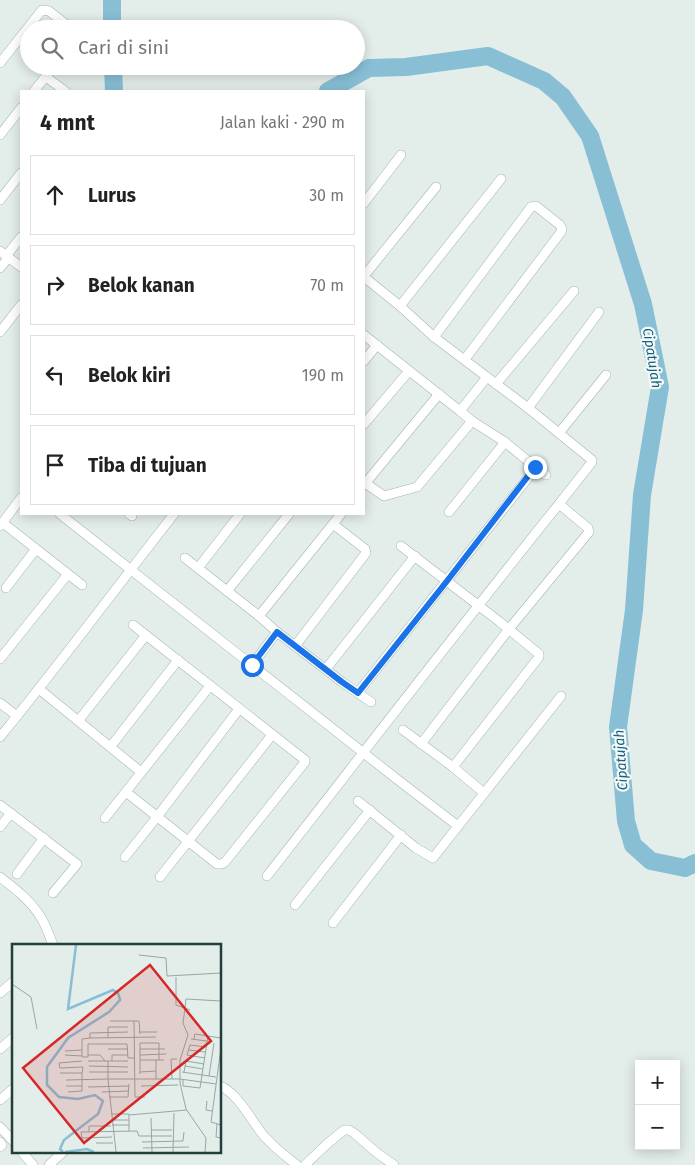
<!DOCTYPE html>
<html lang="id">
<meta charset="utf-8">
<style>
body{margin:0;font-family:"Fira Sans",sans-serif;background:#f6f6f6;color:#222}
.controls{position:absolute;right:15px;bottom:15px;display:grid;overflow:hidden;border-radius:0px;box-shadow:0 2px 12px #0003}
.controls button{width:45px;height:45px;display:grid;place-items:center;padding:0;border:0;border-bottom:1px solid #e0e0e0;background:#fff;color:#222;font:25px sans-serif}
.stop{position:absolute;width:15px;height:15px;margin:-11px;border:4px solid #1a73e8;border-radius:50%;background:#fff}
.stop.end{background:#1a73e8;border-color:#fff;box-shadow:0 1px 5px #0008}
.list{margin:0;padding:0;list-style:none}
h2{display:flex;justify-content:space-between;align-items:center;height:65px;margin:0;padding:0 20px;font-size:21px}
h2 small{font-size:16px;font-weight:400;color:#767676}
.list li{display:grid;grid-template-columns:32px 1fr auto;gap:15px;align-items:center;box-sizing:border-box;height:80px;margin:0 10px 10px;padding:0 10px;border:1px solid #e0e0e0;border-radius:0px}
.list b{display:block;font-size:19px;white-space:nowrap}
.list em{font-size:16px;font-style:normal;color:#767676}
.icon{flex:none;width:28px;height:28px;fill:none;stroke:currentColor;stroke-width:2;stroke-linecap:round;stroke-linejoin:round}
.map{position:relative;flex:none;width:695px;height:1165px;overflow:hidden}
.search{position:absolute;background:#fff;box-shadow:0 2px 12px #0003;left:20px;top:20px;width:345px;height:55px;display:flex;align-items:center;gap:12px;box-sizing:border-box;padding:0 18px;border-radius:28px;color:#767676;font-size:19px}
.panel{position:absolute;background:#fff;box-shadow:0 2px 12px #0003;left:20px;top:90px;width:345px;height:425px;border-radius:0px}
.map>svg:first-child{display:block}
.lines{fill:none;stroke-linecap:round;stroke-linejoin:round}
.river{stroke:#88bfd5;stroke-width:18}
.street-casing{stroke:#a5b6b2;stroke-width:10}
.street{stroke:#fff;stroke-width:9}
.route{stroke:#1a73e8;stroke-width:6}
.labels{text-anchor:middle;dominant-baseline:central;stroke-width:4.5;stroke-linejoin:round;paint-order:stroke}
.water-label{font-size:14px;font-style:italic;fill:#18607f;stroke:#f3f9f7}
.inset-river{fill:none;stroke:#88bfd5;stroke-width:2.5}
.inset-road{fill:none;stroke:#95a8a4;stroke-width:1}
.view{fill:#d62828;fill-opacity:0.15;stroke:#d62828;stroke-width:2.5}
.inset-edge{fill:none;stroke:#21403c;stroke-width:2.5}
</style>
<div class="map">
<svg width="695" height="1165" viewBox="0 0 695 1165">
<rect width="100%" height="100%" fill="#e3edea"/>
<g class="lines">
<!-- river -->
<g class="river">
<polyline points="112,0 112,29"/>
<polyline points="113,66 114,91"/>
<polyline points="328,91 369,68 406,67 488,56 544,81 563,97 590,136 643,304 660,387 642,495 634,610 618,727 626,821 633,845 651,861 685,868 695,863"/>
</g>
<!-- street casing -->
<g class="street-casing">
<g id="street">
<polyline points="0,63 42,10 49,11 72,29"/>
<polyline points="46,77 65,91"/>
<polyline points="34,91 54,66"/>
<polyline points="0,135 21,108"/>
<polyline points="0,200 21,173"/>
<polyline points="364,203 401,155"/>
<polyline points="0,251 21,267"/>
<polyline points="6,256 21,237"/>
<polyline points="0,268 9,257"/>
<polyline points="364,276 436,187"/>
<polyline points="364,277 400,306 501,179"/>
<polyline points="400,306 434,337 531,207 536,206 560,225 562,229 561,232 465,359"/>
<polyline points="0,332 21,305"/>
<polyline points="364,335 460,411"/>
<polyline points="434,337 487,377"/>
<polyline points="364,361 377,345"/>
<polyline points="496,384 574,291"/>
<polyline points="528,408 599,312"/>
<polyline points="364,424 409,371"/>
<polyline points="559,433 606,375"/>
<polyline points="535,467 546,475"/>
<polyline points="365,483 384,496 417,487 472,421"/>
<polyline points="364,485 439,394"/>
<polyline points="449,512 505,442"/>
<polyline points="60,514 398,780 458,826"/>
<polyline points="129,514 132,516"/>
<polyline points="3,523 82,585"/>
<polyline points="0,526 21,498"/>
<polyline points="401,546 500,622 539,654 539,657 453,767"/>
<polyline points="185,558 259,616 277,632"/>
<polyline points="198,568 240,514"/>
<polyline points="6,588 36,549"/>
<polyline points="227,591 289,514"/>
<polyline points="259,616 341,514"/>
<polyline points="295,646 366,553 365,549 333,524"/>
<polyline points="0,659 68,574"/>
<polyline points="252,665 277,632 342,682 358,693 360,690 535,469 534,466 505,442 472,421 460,411 487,377 528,408 592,460 592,462 559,504"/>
<polyline points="326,669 415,556"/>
<polyline points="39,689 141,772"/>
<polyline points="358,693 371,702"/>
<polyline points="0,703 17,716"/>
<polyline points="79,720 146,635"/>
<polyline points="403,730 453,767 484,793"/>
<path d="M0 737C60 664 116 588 174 514"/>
<polyline points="111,746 178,660"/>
<polyline points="126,792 217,864 222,864 225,862 305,762 305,760 133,625"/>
<polyline points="358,801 416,848 433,858 561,696"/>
<polyline points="0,805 77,864 53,893"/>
<polyline points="105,818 210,686"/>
<polyline points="0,827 11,813"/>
<polyline points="125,857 157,817 239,709"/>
<polyline points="17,874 44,838"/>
<path d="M267 876C364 752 460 627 559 504L588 528 589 532 509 629 421 744"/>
<path d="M0 877C14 888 30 900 40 916 46 925 49 935 53 945"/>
<polyline points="160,877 272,735"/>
<polyline points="295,905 370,810"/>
<polyline points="333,923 401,835"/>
<polyline points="0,993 14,981"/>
<polyline points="0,1049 14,1037"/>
<path d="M220 1086C238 1093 252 1122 264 1136 274 1147 285 1156 297 1165"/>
<polyline points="0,1100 14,1088"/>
<polyline points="0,1127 14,1142"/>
<polyline points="0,1142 2,1145 0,1147"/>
<polyline points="21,1151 33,1165"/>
<polyline points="49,1165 64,1151"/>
<polyline points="305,1165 327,1144 344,1130 349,1130 354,1133 377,1153 394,1165"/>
</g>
</g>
<!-- street -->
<use href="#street" class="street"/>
</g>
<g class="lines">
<!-- route -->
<polyline class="route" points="252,665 277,632 342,682 358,693 447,581 535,467"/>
</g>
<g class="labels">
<!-- water labels -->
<g class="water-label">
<text transform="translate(652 358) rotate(81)">Cipatujah</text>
<text transform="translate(621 760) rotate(-94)">Cipatujah</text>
</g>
</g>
<!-- overview -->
<g transform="translate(12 944)">
<rect width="209" height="209" fill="#e3edea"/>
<path class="inset-river" d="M51 208 48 205 52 196 86 170 91 157 83 151 66 155 47 153 35 141V123L56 94 97 68 108 56 106 49 101 46 56 65 64 1M53 208 75 205 82 208"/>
<path class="inset-road" d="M127 11 154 14 155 32 209 29M164 33V61L173 64 171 79 176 91 168 116V139L174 165 194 194 193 208M0 40 19 53 25 85M178 66 173 64 174 55 209 57M98 77H127L128 90M122 77 123 153H133M116 88 78 89V94L144 93M128 88H145M78 94 70 95V113H76V100H115L116 114H122M96 94V83H116M179 95 195 97M182 95 183 90 209 94M209 104 199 178 209 181M96 105H116M128 105H153M177 106 193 108M53 107 70 106M53 111 70 112M76 111H88L93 117M128 111 154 110M193 114 175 111 178 101 194 103M128 116H152M144 116V135M76 117H116M100 117V111H116M77 122 116 123M173 122 191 125M77 128H116M128 128 144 127M170 128 204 133M172 128 174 117 192 120M48 129H70V147L56 148M70 129 71 123 48 124 47 119 70 117M128 130V99H147V116M197 132 202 99M160 135 159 115H165M171 135V142L188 144 196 92M54 136 96 135V117M54 142H70M129 142 166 141M76 143 117 142M90 148 117 147M97 153H116L117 140M195 157 194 166 200 167M99 170H117V187M117 171 175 166M139 174 140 208M99 176H117M205 180 204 193 209 194M100 181H117M139 186H160M77 188V182H99M100 193 70 194 69 188 125 187 127 192H160M130 198 171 197 172 188M84 199H101M131 204 177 203M104 208 96 135H168L204 140M161 208 162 169"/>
<path class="view" d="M138 21 199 97 72 199 11 124Z"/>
<rect width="209" height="209" class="inset-edge"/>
</g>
</svg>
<div class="controls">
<button>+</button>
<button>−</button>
</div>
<div class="stop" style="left:252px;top:665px"></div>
<div class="stop end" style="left:535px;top:467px"></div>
<div class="search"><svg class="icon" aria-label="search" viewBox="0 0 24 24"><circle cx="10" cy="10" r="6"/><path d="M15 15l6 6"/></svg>Cari di sini</div>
<section class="panel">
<h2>4 mnt<small>Jalan kaki · 290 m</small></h2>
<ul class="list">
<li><svg class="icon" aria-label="ahead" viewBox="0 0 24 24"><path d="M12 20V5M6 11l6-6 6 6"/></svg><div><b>Lurus</b></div><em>30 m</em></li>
<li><svg class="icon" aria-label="right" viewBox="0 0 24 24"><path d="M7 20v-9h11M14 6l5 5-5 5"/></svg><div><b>Belok kanan</b></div><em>70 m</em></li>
<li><svg class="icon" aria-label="left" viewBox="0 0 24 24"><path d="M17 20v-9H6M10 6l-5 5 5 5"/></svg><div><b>Belok kiri</b></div><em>190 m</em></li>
<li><svg class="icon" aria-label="arrive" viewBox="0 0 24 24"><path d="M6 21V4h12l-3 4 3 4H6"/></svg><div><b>Tiba di tujuan</b></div></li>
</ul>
</section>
</div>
